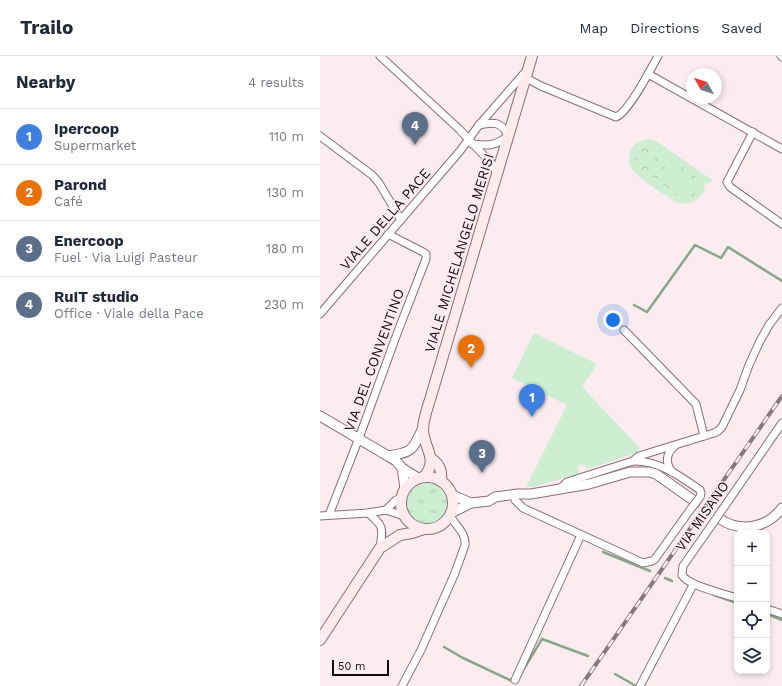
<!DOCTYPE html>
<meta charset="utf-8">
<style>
body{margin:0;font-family:"Work Sans",sans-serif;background:#f2f2f3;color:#1f2937}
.controls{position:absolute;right:12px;bottom:12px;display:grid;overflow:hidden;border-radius:8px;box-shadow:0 2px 6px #0003}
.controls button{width:36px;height:36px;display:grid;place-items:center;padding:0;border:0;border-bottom:1px solid #e0e1e3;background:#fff;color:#1f2937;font:20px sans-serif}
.compass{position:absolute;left:366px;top:12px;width:36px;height:36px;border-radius:50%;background:#fff;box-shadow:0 2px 6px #0003;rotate:309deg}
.scale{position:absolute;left:12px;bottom:10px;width:57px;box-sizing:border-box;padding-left:4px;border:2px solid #14090c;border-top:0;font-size:11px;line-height:14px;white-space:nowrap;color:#14090c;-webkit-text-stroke:3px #fbecef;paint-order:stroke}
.you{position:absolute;left:293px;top:264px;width:14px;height:14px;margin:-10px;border:3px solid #fff;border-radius:50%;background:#1a73e8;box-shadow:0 0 0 6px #1a73e833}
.badge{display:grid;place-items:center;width:26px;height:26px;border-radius:50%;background:#111827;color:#fff;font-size:13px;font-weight:700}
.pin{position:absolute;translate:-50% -33px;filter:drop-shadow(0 1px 2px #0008)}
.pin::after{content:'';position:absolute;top:21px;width:14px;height:12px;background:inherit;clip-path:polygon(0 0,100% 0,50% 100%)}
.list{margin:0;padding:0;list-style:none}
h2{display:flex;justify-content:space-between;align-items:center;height:52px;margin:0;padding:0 16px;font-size:17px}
h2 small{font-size:13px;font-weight:400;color:#747a83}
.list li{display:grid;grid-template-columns:26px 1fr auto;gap:12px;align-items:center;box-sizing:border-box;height:56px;padding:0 16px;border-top:1px solid #e0e1e3}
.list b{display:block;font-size:15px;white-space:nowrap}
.list p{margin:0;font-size:13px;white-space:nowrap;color:#747a83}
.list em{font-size:13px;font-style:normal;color:#747a83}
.icon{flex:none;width:22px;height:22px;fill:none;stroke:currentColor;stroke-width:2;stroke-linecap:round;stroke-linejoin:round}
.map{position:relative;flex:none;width:462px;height:630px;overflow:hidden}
header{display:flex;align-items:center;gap:24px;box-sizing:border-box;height:56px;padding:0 20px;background:#fff;border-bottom:1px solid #e0e1e3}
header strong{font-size:19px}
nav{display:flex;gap:22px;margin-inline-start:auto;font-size:14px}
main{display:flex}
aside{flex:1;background:#fff}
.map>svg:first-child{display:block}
.grass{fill:url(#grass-tufts)}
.forest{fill:url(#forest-crowns)}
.pitch{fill:#cdeed0;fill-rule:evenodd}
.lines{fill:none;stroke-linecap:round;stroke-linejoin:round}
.stream{stroke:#88a68b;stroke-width:2.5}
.tertiary-tunnel{stroke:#d8cacd;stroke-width:9;stroke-dasharray:9 4.5;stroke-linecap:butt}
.minor-casing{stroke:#8d6d74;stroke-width:9}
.tertiary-casing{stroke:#8d6d74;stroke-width:11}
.secondary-casing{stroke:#8d6d74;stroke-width:12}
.minor{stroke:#fff;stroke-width:7}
.tertiary{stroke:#fff;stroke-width:9}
.secondary{stroke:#ffebee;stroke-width:10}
.rail-casing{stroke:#86797c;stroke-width:4}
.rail{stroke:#fbecef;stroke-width:2.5;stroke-dasharray:8;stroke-linecap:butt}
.minor-bridge-casing{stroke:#8d6d74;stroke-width:9;stroke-linecap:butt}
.minor-bridge{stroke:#fff;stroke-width:7}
.labels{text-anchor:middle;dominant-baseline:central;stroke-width:3;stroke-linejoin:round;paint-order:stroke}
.street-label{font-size:14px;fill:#14090c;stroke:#fbecef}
</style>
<header>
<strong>Trailo</strong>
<nav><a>Map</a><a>Directions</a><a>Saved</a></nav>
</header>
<main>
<aside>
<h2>Nearby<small>4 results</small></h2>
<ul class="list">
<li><span class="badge" style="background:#3f7fe0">1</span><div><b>Ipercoop</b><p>Supermarket</p></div><em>110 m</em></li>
<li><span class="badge" style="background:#e8710a">2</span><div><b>Parond</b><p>Café</p></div><em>130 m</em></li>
<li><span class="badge" style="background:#5c6f8a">3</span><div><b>Enercoop</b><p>Fuel · Via Luigi Pasteur</p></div><em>180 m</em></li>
<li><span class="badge" style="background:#5c6f8a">4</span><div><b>RuIT studio</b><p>Office · Viale della Pace</p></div><em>230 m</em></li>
</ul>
</aside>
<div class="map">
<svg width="462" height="630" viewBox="0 0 462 630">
<defs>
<pattern id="grass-tufts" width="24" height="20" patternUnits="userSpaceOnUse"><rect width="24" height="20" fill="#cdeed0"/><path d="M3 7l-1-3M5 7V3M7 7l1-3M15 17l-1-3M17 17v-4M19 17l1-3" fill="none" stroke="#afcbb1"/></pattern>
<pattern id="forest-crowns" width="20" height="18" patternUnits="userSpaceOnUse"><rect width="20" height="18" fill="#cdeed0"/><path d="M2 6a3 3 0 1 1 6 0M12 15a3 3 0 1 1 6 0" fill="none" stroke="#afcbb1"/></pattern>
</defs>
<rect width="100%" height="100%" fill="#fbecef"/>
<!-- grass -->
<circle class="grass" cx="106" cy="447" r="21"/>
<!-- forest -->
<path class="forest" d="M329 88 334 90 375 119C385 131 374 148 359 141L319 113 316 109 314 101 317 94 322 90Z"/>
<!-- pitch -->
<g class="pitch">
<path d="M329 83 336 85 392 124 388 128 385 126C385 143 371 151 356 146 344 138 318 123 311 112 308 107 309 99 311 94 315 86 321 85 329 83ZM329 88 334 90 375 119C385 131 374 148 359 141L319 113 316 109 314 101 317 94 322 90Z"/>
<polygon points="324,95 340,107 334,115 318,103"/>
<polygon points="347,108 373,126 363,140 338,122"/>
<polygon points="214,277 277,308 262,331 317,389 319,392 317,397 268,413 261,408 257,412 260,417 214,431 206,431 247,349 192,322"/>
</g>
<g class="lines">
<!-- stream -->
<g class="stream">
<polyline points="314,249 327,256 375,189 401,202 408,191 462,225"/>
<polyline points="283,496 330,515"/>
<polyline points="345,522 352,525"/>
<polyline points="394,539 417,547"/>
<polyline points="447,558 462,564"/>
<polyline points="124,591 143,602 194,626"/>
<polyline points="202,616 222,583 268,600"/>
<polyline points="295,618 316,630"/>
</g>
<!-- tertiary-tunnel -->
<polyline class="tertiary-tunnel" points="373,444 400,463"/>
<!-- minor casing -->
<g class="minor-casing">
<g id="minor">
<polyline points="60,0 139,73 172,108 177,118"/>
<polyline points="461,0 462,1"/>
<polyline points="328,18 462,93"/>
<path d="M206 22 221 30 296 61C308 57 331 13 338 0"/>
<polyline points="433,76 407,126 410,131 462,168"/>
<polyline points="0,80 52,119 59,127 81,164"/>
<path d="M152 88C168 90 175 90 188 80 182 65 173 66 159 69"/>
<polyline points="0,258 140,95 159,69 207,14"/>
<polyline points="304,274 376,348 384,380"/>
<polyline points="313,405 319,400 394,377 398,375 402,371 420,334 429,309 440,285 449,269 462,252"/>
<path d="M352 416C345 407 346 397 355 390"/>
<path d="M240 433 247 426 313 405C338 404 360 420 380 434L381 437 380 441"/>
<polyline points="195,444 203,452 323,507 332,505 335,503 370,454"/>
<polyline points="66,454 76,444 80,443"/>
<path d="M48 457C64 470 63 472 60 492"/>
<polyline points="400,457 462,367"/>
<polyline points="9,459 39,382 78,275 106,203 106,198 103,196 68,178"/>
<polyline points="0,460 48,457 66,454 84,460"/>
<path d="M391 470 363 510 362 519C368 530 405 538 417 542"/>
<polyline points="447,553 462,558"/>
<polyline points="195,624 261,479"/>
<path d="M82 630 101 594 135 517 145 489C146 476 135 470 130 459"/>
<polyline points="320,630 372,531"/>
</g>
</g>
<!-- tertiary casing -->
<g class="tertiary-casing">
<g id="tertiary">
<polyline points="0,360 68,400 76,405 82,412 98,422"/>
<path d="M68 400C94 396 92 394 103 372"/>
<polyline points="82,412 85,432"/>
<polyline points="132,439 151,447"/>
<polyline points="131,457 151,447 169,445 175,441 198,438 211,438 269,428 310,416 329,416 336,418 373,444"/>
<path d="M400 463C421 477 447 472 462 452"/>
</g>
</g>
<!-- secondary casing -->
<g class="secondary-casing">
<g id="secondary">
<path d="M112 403C120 409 122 415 121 425"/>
<circle cx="107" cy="447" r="26"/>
<path d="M104 421C119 403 104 393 103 374 103 362 109 348 112 337L212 0"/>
<polyline points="0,584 60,492 80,479 92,477 104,473"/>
</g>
</g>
<!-- minor -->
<use href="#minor" class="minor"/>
<!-- tertiary -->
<use href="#tertiary" class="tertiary"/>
<!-- secondary -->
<use href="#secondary" class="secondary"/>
<!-- rail casing -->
<g class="rail-casing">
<polyline id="rail" points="261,630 462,340"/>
</g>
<!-- rail -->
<use href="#rail" class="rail"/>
<!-- minor-bridge casing -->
<g class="minor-bridge-casing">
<g id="minor-bridge">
<polyline points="370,454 380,441"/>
<polyline points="391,470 400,457"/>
</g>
</g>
<!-- minor-bridge -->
<use href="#minor-bridge" class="minor-bridge"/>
</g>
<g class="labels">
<!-- street labels -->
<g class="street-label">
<text transform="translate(65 163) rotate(-49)">VIALE DELLA PACE</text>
<text transform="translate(139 197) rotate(-73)">VIALE MICHELANGELO MERISI</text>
<text transform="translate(54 304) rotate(-70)">VIA DEL CONVENTINO</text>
<text transform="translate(382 460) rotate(-55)">VIA MISANO</text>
</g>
</g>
</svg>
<div class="controls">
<button>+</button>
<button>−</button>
<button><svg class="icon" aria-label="locate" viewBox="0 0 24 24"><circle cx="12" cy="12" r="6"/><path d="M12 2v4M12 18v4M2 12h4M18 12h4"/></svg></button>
<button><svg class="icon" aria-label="layers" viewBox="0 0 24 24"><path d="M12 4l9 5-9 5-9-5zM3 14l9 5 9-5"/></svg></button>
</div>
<svg class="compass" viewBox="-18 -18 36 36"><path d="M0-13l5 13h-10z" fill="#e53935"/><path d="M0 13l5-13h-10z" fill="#747a83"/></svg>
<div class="scale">50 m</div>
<div class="you"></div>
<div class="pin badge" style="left:212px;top:361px;background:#3f7fe0">1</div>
<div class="pin badge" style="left:151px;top:312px;background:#e8710a">2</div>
<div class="pin badge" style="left:162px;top:417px;background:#5c6f8a">3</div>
<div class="pin badge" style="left:95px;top:89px;background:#5c6f8a">4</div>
</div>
</main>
